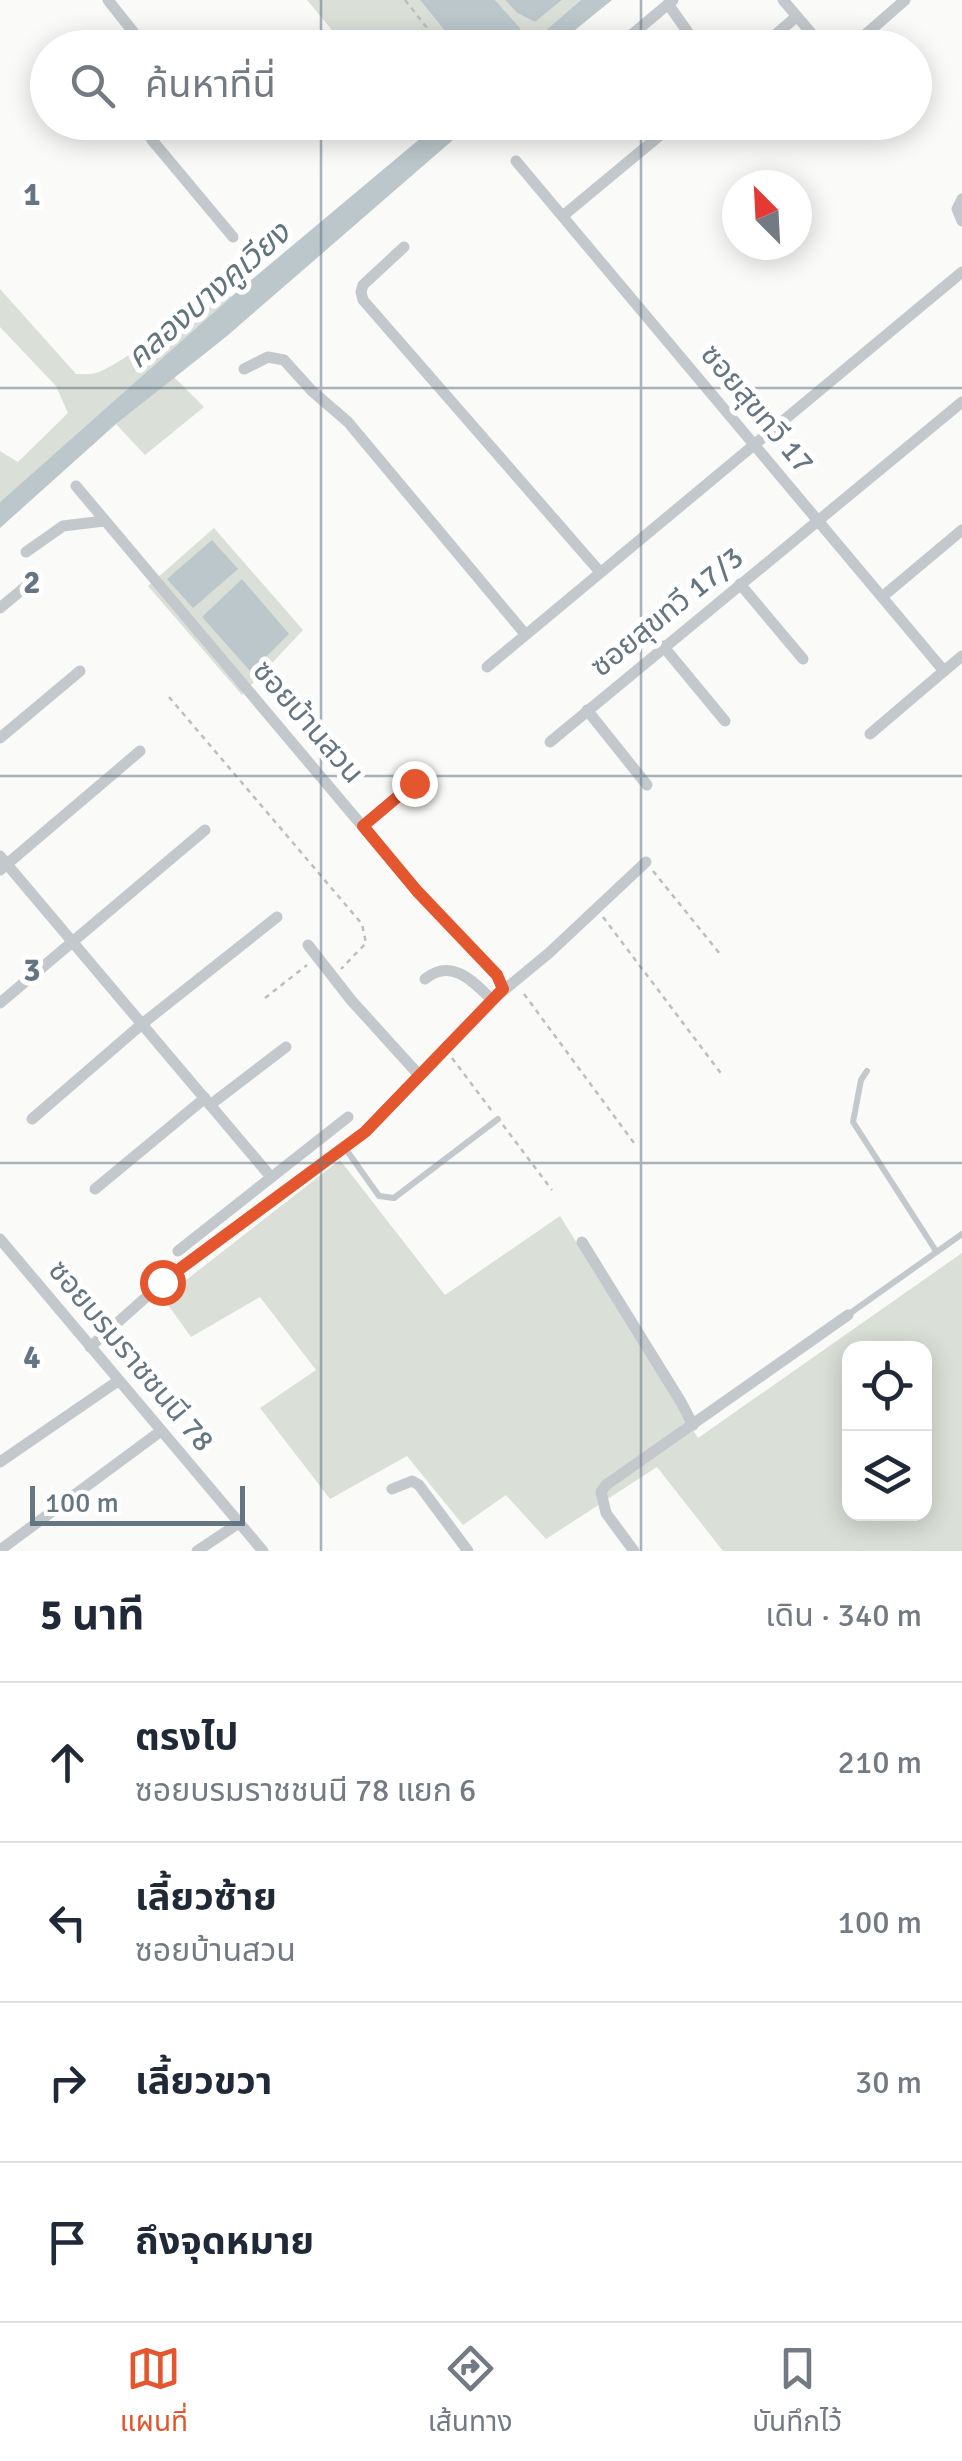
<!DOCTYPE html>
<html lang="th">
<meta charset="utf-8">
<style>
body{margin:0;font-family:Signika,"Noto Sans Thai",sans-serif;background:#f2f2f3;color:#1f2937}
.controls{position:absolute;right:30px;bottom:30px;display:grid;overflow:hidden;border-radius:20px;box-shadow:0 5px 25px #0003}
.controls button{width:90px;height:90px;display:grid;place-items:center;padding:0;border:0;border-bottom:2px solid #e0e1e3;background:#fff;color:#1f2937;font:50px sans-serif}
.compass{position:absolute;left:722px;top:170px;width:90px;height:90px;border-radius:50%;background:#fff;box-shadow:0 5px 25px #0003;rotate:336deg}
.scale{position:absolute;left:30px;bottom:25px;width:215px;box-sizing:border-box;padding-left:10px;border:5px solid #657683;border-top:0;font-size:28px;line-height:35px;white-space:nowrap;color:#657683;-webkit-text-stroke:8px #fff;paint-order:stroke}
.stop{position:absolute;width:30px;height:30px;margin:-22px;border:8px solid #e4572e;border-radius:50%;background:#fff}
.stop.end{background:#e4572e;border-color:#fff;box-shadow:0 2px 10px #0008}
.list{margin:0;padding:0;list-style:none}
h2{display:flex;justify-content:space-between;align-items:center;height:130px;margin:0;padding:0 40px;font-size:42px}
h2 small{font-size:32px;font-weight:400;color:#747a83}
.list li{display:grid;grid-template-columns:65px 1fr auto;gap:30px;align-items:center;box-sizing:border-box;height:160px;padding:0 40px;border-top:2px solid #e0e1e3}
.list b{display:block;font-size:38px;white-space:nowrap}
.list p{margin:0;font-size:32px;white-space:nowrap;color:#747a83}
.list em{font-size:32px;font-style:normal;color:#747a83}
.icon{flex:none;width:55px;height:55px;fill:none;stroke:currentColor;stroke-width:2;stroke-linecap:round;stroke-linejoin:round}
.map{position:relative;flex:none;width:962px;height:1551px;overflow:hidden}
.search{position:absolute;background:#fff;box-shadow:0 5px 25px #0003;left:30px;right:30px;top:30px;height:110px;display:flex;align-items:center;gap:25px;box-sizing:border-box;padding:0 35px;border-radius:55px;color:#747a83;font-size:38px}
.sheet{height:770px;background:#fff}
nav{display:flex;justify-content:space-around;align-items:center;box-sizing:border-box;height:140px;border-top:2px solid #e0e1e3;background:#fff;font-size:28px;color:#747a83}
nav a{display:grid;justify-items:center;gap:5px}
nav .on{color:#e4572e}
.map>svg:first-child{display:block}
.green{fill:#dadfd7;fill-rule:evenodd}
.water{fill:#bbc7cb}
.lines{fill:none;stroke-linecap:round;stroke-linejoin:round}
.path{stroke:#bbbfc2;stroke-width:2.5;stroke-dasharray:5 5;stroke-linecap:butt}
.lane{stroke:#c3c8cc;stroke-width:6}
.street{stroke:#c3c8cc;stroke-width:11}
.route{stroke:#e4572e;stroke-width:12}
.grid{fill:none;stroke:#657683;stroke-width:2.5;stroke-opacity:0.55}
.labels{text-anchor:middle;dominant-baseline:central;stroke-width:10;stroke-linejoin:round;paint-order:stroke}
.street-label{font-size:30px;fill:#657683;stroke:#fff}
.water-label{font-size:32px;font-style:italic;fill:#60757c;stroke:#fff}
.grid-label{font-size:32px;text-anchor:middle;font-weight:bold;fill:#657683;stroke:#fff;stroke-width:10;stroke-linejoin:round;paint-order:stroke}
</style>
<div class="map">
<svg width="962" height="1551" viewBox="0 0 962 1551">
<rect width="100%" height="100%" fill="#fafaf8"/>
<!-- green -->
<g class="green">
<polygon points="307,0 420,0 458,47 346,47"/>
<polygon points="495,0 505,0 517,13 535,22 562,0 581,0 527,48 501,47 521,29"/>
<path d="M214 276 231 297 0 502V451L18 462 68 413 56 386 0 327V289L76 374C83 374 92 375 99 372 131 359 198 305 214 276Z"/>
<polygon points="174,377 204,407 145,455 116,424"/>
<polygon points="214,528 303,630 242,695 148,586"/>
<path d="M340 1160 445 1295 560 1216 698 1438 962 1253V1551H723L657 1467 546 1539 506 1495 463 1525 407 1456 330 1499 260 1408 316 1370 260 1297 191 1337 163 1298ZM850 1348H924V1514H850Z"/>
</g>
<!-- water -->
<g class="water">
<polygon points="420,0 495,0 521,29 501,47 458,47"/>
<polygon points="505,0 562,0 535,22 517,13"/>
<polygon points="581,0 612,0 554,47 527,47"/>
<polygon points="440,122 466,123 469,126 227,336 116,424 0,528 0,502 231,297"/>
<polygon points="212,540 238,569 193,608 167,579"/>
<polygon points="242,579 289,634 251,672 202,617"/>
</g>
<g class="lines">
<!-- path -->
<g class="path">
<polyline points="405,0 443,48"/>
<polyline points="169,697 362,924 366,943 341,969"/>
<polyline points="653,871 720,954"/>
<polyline points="603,917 723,1076"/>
<polyline points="524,994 634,1143"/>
<polyline points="265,998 307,965"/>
<polyline points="452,1058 492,1111"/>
<polyline points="503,1125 552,1190"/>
</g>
<!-- lane -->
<g class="lane">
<polyline points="363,826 414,783"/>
<polyline points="867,1071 861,1080 853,1122 936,1251"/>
<polyline points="345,1148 379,1196 394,1198 498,1119"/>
<polyline points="849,1314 962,1234"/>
</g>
<!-- street -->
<g class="street">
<polyline points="108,0 146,48"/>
<polyline points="783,0 824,48"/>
<polyline points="668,4 699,48"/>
<polyline points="616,48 673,0"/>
<polyline points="760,48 796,17"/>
<polyline points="850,48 905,0"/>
<polyline points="151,122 148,132 152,140 233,237"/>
<polyline points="516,161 944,671 962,656"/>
<polyline points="962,199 957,209 962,221"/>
<polyline points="564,215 676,122"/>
<polyline points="404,247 363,285 361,292 363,300 600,572"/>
<polyline points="244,369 268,357 284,360 312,391 348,422 525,634"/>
<polyline points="76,486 417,891 497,975 503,989"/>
<polyline points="26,552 63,526 104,521"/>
<polyline points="740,584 803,659"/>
<polyline points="882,597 962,530"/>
<polyline points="0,608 30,583"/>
<polyline points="663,646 725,721"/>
<polyline points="487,667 962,272"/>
<polyline points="587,710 647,785"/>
<polyline points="870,734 944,671"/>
<polyline points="0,738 80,671"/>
<polyline points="550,742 962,402"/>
<polyline points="0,856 271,1177"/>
<polyline points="0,870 140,751"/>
<polyline points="308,945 351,1000 419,1075"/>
<path d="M425 979C451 958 472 980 492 1000"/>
<polyline points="0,1003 205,830"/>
<polyline points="210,1105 286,1047"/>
<polyline points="32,1119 142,1024 277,917"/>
<polyline points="95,1189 205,1098"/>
<polyline points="0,1239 263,1551"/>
<polyline points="582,1242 681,1402 693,1425"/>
<polyline points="178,1251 348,1117"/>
<polyline points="90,1347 162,1283 365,1132 492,1000 549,953 646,862"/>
<polyline points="0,1462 118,1381"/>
<polyline points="392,1489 412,1481 419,1485 468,1551"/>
<polyline points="0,1550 161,1431"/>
<polyline points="197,1551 239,1523"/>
<polyline points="634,1551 606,1513 601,1492 606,1485 848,1315"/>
</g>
</g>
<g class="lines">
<!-- route -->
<polyline class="route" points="162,1282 365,1132 503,989 497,975 417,891 363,826 414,783"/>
</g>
<!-- grid -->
<path class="grid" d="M321 0V48M641 0V48M321 122V1551M641 122V1551M0 388H962M0 776H962M0 1163H962"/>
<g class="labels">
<!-- street labels -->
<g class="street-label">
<text transform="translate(757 409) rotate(50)">ซอยสุขทวี 17</text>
<text transform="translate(667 612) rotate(-39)">ซอยสุขทวี 17/3</text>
<text transform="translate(308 722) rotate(49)">ซอยบ้านสวน</text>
<text transform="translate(131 1356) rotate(50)">ซอยบรมราชชนนี 78</text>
</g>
<!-- water labels -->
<g class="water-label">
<text transform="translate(208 295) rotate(-41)">คลองบางคูเวียง</text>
</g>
</g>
<g class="grid-label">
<text x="32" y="205">1</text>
<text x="32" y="593">2</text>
<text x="32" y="981">3</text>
<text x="32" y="1368">4</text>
</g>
</svg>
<div class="controls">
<button><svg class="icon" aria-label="locate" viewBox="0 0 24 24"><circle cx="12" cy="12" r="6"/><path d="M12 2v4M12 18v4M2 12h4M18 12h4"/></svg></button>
<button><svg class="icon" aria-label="layers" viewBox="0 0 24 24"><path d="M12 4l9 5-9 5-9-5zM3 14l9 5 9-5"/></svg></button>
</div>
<svg class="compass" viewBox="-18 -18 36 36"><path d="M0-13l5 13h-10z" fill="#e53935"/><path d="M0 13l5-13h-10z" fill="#747a83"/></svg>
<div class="scale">100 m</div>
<div class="stop" style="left:162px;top:1282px"></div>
<div class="stop end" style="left:414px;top:783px"></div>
<div class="search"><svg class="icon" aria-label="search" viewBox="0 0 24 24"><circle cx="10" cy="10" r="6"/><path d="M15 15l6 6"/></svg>ค้นหาที่นี่</div>
</div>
<section class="sheet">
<h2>5 นาที<small>เดิน · 340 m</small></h2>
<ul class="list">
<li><svg class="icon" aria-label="ahead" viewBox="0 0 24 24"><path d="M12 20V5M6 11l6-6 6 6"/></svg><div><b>ตรงไป</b><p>ซอยบรมราชชนนี 78 แยก 6</p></div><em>210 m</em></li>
<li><svg class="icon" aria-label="left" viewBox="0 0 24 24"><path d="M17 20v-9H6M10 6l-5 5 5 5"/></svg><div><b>เลี้ยวซ้าย</b><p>ซอยบ้านสวน</p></div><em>100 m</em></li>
<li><svg class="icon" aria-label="right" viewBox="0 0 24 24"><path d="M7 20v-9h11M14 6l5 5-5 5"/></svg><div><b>เลี้ยวขวา</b></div><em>30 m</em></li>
<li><svg class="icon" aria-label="arrive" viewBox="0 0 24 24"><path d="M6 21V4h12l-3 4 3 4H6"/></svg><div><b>ถึงจุดหมาย</b></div></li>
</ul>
</section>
<nav>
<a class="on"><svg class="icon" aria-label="map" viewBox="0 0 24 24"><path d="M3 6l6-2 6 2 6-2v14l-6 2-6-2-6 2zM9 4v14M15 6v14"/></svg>แผนที่</a>
<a><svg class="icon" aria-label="directions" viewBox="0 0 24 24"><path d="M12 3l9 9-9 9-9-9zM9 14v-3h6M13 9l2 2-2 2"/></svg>เส้นทาง</a>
<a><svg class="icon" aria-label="saved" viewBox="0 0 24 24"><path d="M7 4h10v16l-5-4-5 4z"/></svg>บันทึกไว้</a>
</nav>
